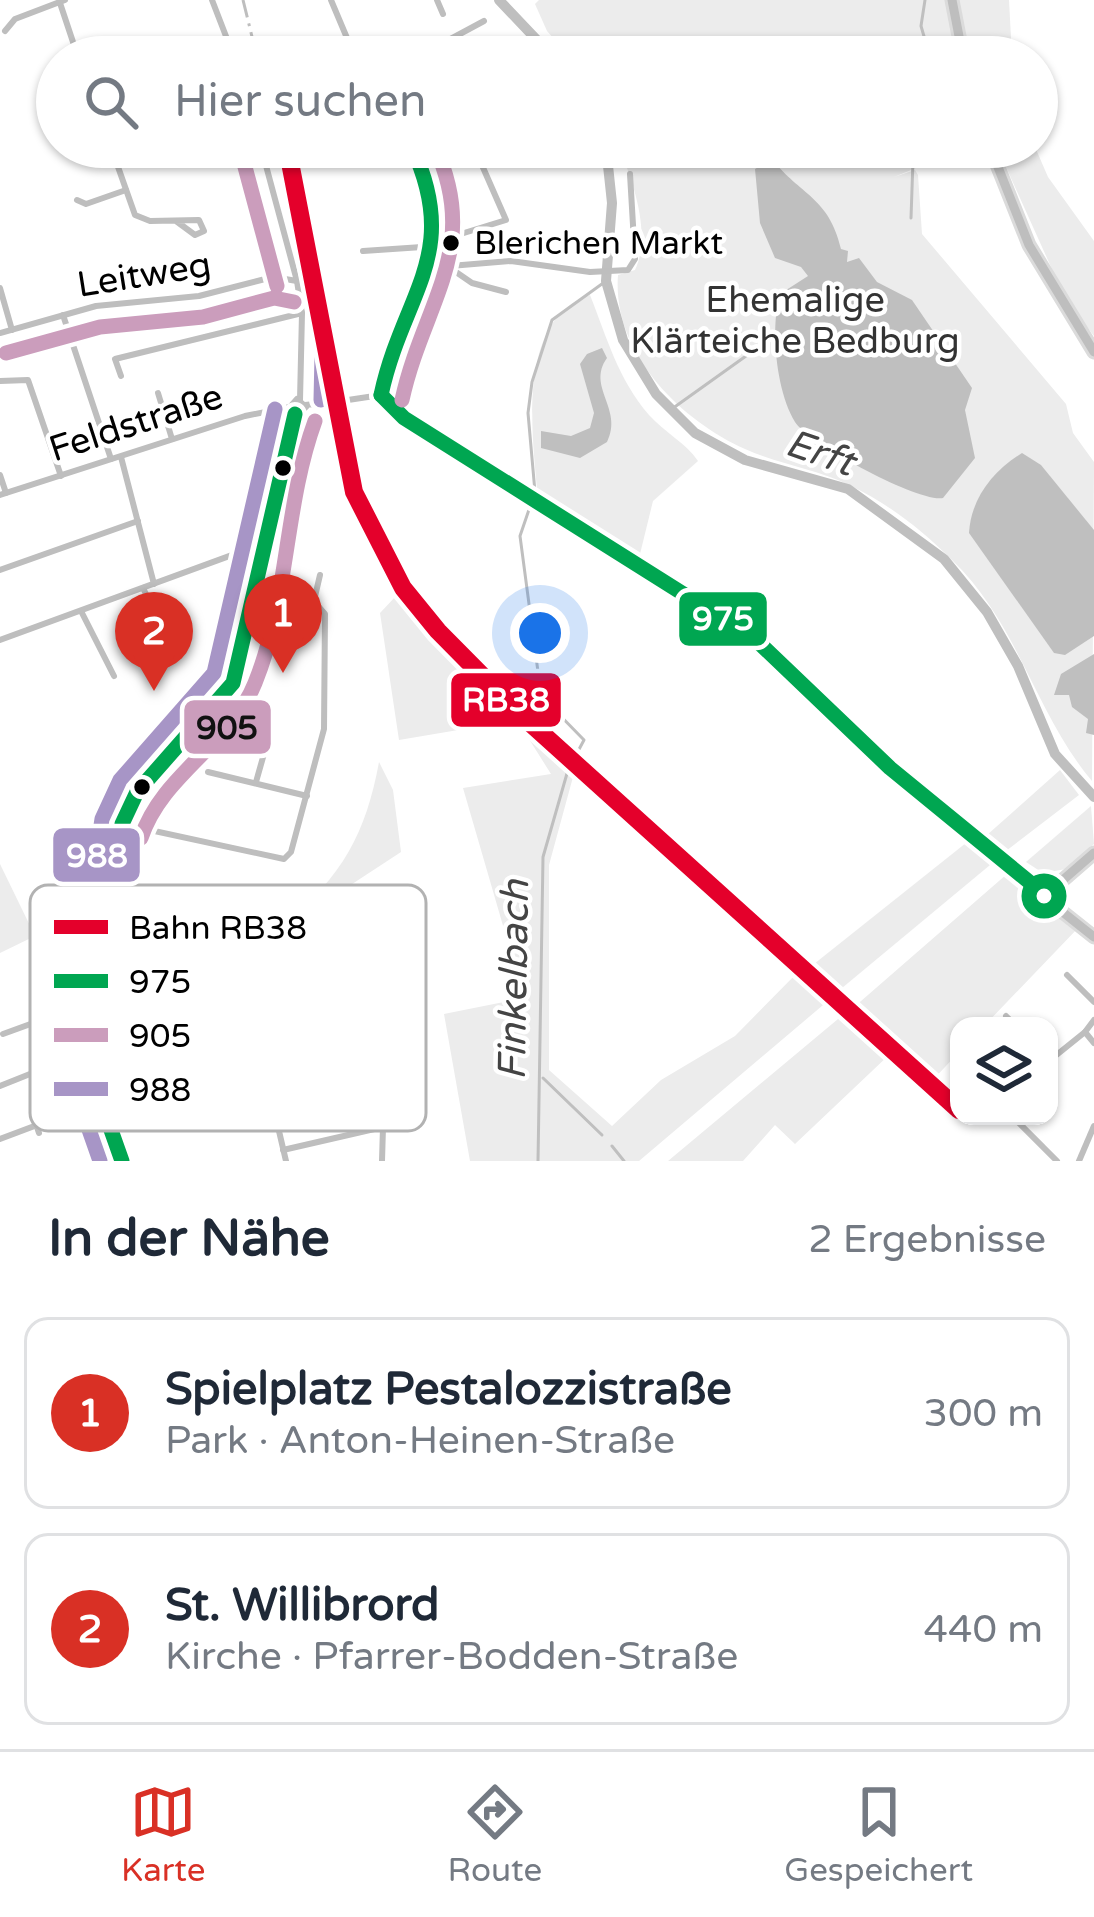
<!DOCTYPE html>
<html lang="de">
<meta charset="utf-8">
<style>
body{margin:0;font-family:"Varela Round",sans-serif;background:#f2f2f3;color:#1f2937}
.controls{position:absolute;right:36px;bottom:36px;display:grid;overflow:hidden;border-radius:24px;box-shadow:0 3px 9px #0004}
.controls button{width:108px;height:108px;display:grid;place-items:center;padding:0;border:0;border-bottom:3px solid #e0e1e3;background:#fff;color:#1f2937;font:60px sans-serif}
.you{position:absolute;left:540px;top:633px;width:42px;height:42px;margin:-30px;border:9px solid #fff;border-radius:50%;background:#1a73e8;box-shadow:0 0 0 18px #1a73e833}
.badge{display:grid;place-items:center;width:78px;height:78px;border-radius:50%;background:#d93025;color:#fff;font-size:39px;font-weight:700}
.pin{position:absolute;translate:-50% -99px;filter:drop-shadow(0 3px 6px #0008)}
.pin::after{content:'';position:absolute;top:63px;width:42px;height:36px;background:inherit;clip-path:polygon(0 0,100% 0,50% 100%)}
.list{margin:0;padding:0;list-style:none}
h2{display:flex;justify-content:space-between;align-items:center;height:156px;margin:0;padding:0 48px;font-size:51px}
h2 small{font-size:39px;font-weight:400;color:#747a83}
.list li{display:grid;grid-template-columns:78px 1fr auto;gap:36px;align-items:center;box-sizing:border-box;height:192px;margin:0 24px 24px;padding:0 24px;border:3px solid #e0e1e3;border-radius:24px}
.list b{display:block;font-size:45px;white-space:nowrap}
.list p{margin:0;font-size:39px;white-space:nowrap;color:#747a83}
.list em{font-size:39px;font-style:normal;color:#747a83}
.icon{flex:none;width:66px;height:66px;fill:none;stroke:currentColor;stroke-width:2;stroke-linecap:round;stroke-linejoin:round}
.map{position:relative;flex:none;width:1094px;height:1161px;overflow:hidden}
.search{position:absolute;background:#fff;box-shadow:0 3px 9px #0004;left:36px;right:36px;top:36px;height:132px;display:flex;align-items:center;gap:30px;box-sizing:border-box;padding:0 42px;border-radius:66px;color:#747a83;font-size:45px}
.sheet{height:588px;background:#fff}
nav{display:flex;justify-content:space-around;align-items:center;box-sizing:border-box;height:168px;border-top:3px solid #e0e1e3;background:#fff;font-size:33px;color:#747a83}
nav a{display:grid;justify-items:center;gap:6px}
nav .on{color:#d93025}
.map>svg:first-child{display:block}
.green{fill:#ececec}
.water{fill:#bfbfbf}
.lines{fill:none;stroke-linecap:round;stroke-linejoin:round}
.stream{stroke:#bfbfbf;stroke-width:3}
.river{stroke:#bfbfbf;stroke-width:10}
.minor-tunnel{stroke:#d9d9d9;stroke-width:6;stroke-dasharray:6 3;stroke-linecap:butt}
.major-casing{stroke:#dbdbdb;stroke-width:15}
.minor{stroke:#bebebe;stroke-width:6}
.major{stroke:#bebebe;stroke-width:9}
.rail{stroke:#bebebe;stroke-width:3;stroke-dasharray:18 6 3 6;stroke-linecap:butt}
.bus-1-casing{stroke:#fff;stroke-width:24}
.bus-2-casing{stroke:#fff;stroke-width:24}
.bus-3-casing{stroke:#fff;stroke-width:24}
.bus-1{stroke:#00a651;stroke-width:15}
.bus-2{stroke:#cb9dbc;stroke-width:15}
.bus-3{stroke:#a795c6;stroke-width:15}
.rail-1-casing{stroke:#fff;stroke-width:27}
.rail-1{stroke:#e4002b;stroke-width:18}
.bus-dot{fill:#000;stroke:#fff;stroke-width:4.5}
.labels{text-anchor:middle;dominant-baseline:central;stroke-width:9;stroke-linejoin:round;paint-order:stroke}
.bus-label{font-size:33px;fill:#000;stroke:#fff;text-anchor:start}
.street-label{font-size:36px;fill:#000;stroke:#fff}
.park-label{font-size:36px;fill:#333;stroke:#fff}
.water-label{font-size:39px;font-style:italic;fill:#444;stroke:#fff}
.key{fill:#fff;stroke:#b2b2b2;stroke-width:3}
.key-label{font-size:33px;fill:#000}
.line-badge{stroke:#fff;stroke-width:4.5}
.badge-label{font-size:33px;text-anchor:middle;font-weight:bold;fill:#fff}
.pale-badge-label{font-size:33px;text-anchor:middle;font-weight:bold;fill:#111}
</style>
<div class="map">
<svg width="1094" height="1161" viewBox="0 0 1094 1161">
<rect width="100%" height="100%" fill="#fff"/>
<!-- green -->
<g class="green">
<polygon points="539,0 949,0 959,57 570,57 547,31 535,4"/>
<polygon points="958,0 1009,0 1012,57 966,57"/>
<path d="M619 147H967L894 177 915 170 918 175 922 234 1066 404 1073 433 1094 462 1092 781C1036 715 1018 623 952 560 921 529 889 504 849 485 816 469 778 464 745 449 679 419 612 352 618 275L635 270C652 234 633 182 619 147Z"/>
<polygon points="997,147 1035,147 1048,177 1094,241 1094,336 1065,298"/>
<path d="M590 295C607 338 618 379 649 415 664 432 686 443 698 461L653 501 640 554 537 489C532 432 517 318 590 295Z"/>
<polygon points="396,596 421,628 516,719 522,714 722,898 730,912 573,777 549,865 549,1070 612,1126 661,1080 735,1036 798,972 829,1000 639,1161 470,1161 444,1014 524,998 463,788 551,774 517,720 399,740 380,613"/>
<path d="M379 762 393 790 401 852 288 926 286 922C342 877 366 833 379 762Z"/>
<polygon points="1060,770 1079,795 1006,851 987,835"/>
<polygon points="1091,806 1094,844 1066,869 1043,873 1026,862"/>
<polygon points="971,839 996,860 836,993 809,968"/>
<polygon points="0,864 35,936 0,953"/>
<polygon points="1007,874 1024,885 1029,910 1057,915 1079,927 984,1026 959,1026 959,1052 931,1082 853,1008"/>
<polygon points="844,1014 890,1054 795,1144 775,1125 743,1161 668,1161"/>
</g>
<!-- water -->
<g class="water">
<path d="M772 159C800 195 829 197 841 249L848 251 847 262 859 258 877 282 912 300 972 388 965 410 975 458 943 498C919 503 808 443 795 422 776 391 770 328 780 294L808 276 801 267 775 258 760 223 755 169Z"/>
<path d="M602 348 607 358C586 387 624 409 607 442L580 458 541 448V431L571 436 590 428 594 413 580 364 587 354Z"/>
<path d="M1022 453 1041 465 1094 530V636L1065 655 1054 653 969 533C971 498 993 471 1022 453Z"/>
<polygon points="1094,654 1094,735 1086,733 1088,719 1072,707 1069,695 1054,695 1061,674"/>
</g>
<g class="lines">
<!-- stream -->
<g class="stream">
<polyline points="925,0 921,26 930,57"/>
<polyline points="911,218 913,160 936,147"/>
<polyline points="669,411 746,356"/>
<polyline points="543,1078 602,1135"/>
<polyline points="612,1146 624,1161"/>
<polyline points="538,1161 543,857 568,770 584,740 544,699 540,687 520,536 535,492 528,413 532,382 552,320 606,281"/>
</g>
<!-- river -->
<g class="river">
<polyline points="499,0 553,57"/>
<polyline points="606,147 612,203 606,281 623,340 656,394 695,433 745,460 848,489 944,559 987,612 1018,666 1055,754 1094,797"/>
</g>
<!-- minor-tunnel -->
<polyline class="minor-tunnel" points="324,403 348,400"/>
<!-- major casing -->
<g class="major-casing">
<g id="major">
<polyline points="952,0 963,57"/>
<polyline points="990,147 1029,245 1094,352"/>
<circle cx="1044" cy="896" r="15"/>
<polyline points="1056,886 1094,853"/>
<polyline points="1055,906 1094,937"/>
</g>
</g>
<!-- minor -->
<g class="minor">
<polyline points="212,0 234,57"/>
<polyline points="331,0 355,57"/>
<polyline points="437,0 443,14"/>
<polyline points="60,3 78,57"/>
<polyline points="5,31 15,19 65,0"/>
<polyline points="417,57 484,21"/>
<polyline points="111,147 135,215 150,221 199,220 204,231 195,235 176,221"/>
<polyline points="261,147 297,281 302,313 300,400"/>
<polyline points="117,162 159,147"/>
<polyline points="77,200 86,204 126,190"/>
<polyline points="438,241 506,220 474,147"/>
<polyline points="363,251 437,246 443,251 440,261 472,283 506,292"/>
<polyline points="450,266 511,261 590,272 628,270 635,259 630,174"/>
<polyline points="0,288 12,330"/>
<polyline points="63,315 111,459"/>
<polyline points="0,333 96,306 199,296 273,277 297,281"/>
<polyline points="121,376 115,359 302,313"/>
<polyline points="0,381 28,380 61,476"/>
<polyline points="158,393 172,439"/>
<polyline points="381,395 404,418 755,639 890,768 1033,885"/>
<path d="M381 395C395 292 474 254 412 147"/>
<polyline points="348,400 381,395"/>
<polyline points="305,405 324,403"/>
<polyline points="121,457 154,584"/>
<polyline points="0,475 6,493"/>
<polyline points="0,495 245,416 290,407 297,399 306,407 298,415 290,407"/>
<polyline points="0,570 138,521"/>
<polyline points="143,588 166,635 188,624"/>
<polyline points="313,605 320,575"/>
<polyline points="81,611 114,676"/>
<polyline points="0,640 265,543"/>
<polyline points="208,772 307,796"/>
<polyline points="256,782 271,729"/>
<polyline points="122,824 284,859 291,852 324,729 325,614 318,606 255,592"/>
<polyline points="378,916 343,933 343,940 383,1127 382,1161"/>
<polyline points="51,938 80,1006 90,1011"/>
<polyline points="1067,975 1094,1002"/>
<polyline points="356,998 393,989"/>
<polyline points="1006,1016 1016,1026"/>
<polyline points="1094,1020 1085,1032 1094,1043"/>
<polyline points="166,1026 201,1124 271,1098"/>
<polyline points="3,1034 80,1006"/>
<polyline points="364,1037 403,1025"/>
<polyline points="1049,1061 1085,1032"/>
<polyline points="182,1072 203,1064 201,1059"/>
<polyline points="0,1086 60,1062 74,1047 351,977"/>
<polyline points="1012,1116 1057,1161"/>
<polyline points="34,1118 39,1133"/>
<polyline points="0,1139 101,1101"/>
<polyline points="283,1150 383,1127"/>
<polyline points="122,1161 94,1082 89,1044 90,1011 122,824 137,792 233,683 295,414"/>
<polyline points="286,1161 239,960 278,934 292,992"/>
<polyline points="1079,1161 1094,1126"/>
</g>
<!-- major -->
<use href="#major" class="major"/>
<!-- rail -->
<g class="rail">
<polyline points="243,0 257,57"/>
<polyline points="285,147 291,167"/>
</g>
<!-- bus-1 casing -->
<g class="bus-1-casing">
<g id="bus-1">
<polyline points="381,395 404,418 755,639 890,768 1033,885"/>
<path d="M381 395C403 293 462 255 412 147"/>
<circle cx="1044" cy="896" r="15"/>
<polyline points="122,1161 94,1082 89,1044 122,824 137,792 233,683 295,414"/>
</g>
</g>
<!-- bus-2 casing -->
<g class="bus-2-casing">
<g id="bus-2">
<polyline points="241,152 277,286"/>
<polyline points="6,353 100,327 203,317 274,298 294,302"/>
<path d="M402 400C423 303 482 249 435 147"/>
<path d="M141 838C162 774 230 745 255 683 289 599 284 506 315 421"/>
</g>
</g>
<!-- bus-3 casing -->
<g class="bus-3-casing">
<g id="bus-3">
<polyline points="283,147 323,310 321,400"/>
<polyline points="100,1161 74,1087 68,1043 102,819 120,780 214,673 275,409"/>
</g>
</g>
<!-- bus-1 -->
<use href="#bus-1" class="bus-1"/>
<!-- bus-2 -->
<use href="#bus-2" class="bus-2"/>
<!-- bus-3 -->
<use href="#bus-3" class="bus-3"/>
<!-- rail-1 casing -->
<g class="rail-1-casing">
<polyline id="rail-1" points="287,147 354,492 403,588 438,631 517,711 959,1110"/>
</g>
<!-- rail-1 -->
<use href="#rail-1" class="rail-1"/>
</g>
<!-- markers -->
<g class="bus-dot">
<circle cx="451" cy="243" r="10"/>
<circle cx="283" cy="468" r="10"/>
<circle cx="142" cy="787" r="10"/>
</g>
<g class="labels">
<!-- bus labels -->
<g class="bus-label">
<text x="474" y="243">Blerichen Markt</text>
</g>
<!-- street labels -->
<g class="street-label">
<text transform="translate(144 275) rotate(-9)">Leitweg</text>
<text transform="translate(136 423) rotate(-18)">Feldstraße</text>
</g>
<!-- park labels -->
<g class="park-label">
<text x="795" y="300">Ehemalige<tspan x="795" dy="41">Klärteiche Bedburg</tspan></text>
</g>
<!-- water labels -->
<g class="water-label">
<text transform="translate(820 453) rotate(19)">Erft</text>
<text transform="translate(514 980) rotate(-89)">Finkelbach</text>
</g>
</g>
<!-- legend -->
<rect x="30" y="885" width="396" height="246" rx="18" class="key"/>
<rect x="54" y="920" width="54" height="14" fill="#e4002b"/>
<rect x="54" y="974" width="54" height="14" fill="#00a651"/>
<rect x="54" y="1028" width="54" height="14" fill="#cb9dbc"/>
<rect x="54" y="1082" width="54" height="14" fill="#a795c6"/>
<g class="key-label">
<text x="129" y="939">Bahn RB38</text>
<text x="129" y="993">975</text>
<text x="129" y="1047">905</text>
<text x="129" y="1101">988</text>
</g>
<g class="line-badge">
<rect x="677" y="590" width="92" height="58" rx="12" fill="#00a651"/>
<rect x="449" y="671" width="114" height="58" rx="12" fill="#e4002b"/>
<rect x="182" y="698" width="91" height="58" rx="12" fill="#cb9dbc"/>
<rect x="51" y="826" width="91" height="58" rx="12" fill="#a795c6"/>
</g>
<g class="badge-label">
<text x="723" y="630">975</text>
<text x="506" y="711">RB38</text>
<text x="97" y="867">988</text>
</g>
<g class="pale-badge-label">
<text x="227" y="739">905</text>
</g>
</svg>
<div class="controls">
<button><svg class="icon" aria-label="layers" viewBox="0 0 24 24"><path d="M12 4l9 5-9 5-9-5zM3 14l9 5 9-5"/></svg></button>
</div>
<div class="you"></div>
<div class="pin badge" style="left:283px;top:673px">1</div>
<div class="pin badge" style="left:154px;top:691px">2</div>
<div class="search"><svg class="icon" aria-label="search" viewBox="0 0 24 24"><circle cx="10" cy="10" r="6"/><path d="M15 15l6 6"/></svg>Hier suchen</div>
</div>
<section class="sheet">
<h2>In der Nähe<small>2 Ergebnisse</small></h2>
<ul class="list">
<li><span class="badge">1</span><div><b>Spielplatz Pestalozzistraße</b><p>Park · Anton-Heinen-Straße</p></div><em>300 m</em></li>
<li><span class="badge">2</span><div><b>St. Willibrord</b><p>Kirche · Pfarrer-Bodden-Straße</p></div><em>440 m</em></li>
</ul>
</section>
<nav>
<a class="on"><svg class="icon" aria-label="map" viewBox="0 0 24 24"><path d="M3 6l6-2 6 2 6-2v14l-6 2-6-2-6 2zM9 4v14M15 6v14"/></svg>Karte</a>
<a><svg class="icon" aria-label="directions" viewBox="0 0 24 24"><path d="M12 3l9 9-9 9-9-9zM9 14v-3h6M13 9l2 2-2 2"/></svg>Route</a>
<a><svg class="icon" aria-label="saved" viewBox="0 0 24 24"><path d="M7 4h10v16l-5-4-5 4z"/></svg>Gespeichert</a>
</nav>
